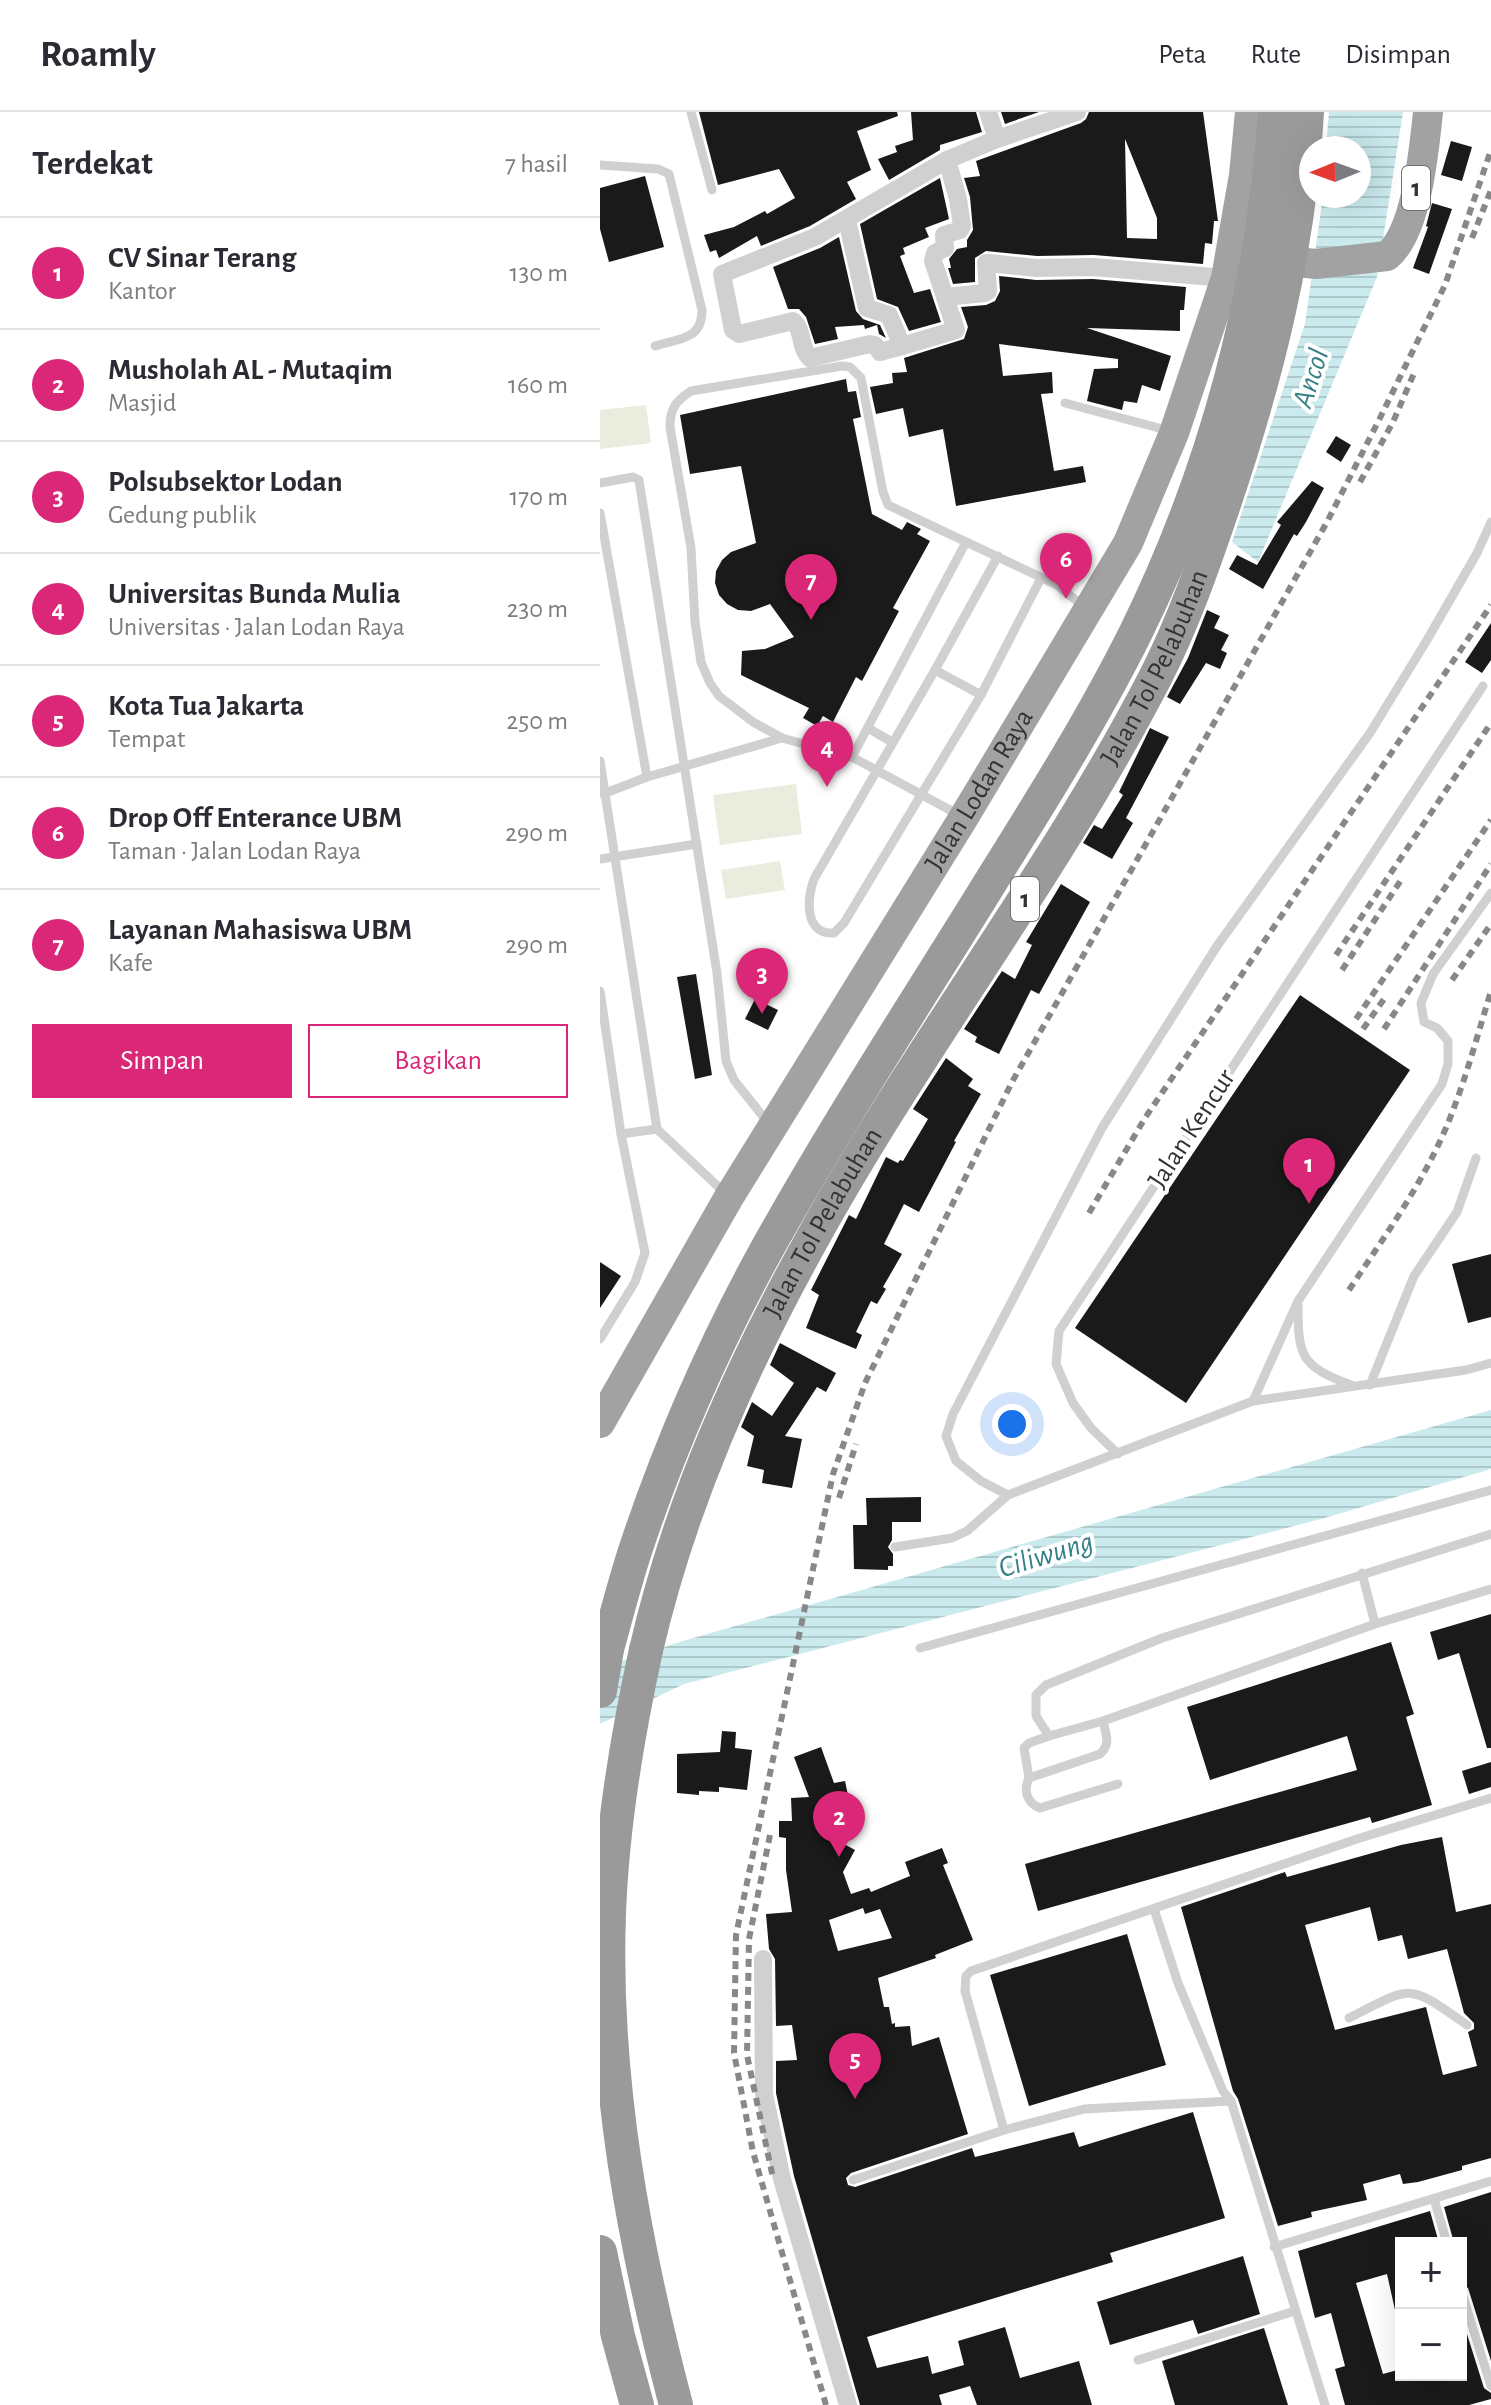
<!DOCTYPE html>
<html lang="id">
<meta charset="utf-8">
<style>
body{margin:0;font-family:"Alegreya Sans",sans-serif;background:#f2f2f3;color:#2b2b33}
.controls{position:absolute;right:24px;bottom:24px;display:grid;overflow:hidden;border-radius:0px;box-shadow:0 8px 32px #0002}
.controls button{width:72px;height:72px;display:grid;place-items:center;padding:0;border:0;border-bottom:2px solid #e1e1e2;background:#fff;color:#2b2b33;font:40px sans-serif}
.compass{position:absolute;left:699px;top:24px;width:72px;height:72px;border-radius:50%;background:#fff;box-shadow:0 8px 32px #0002;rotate:269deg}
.you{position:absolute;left:412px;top:1312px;width:28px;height:28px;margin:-20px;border:6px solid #fff;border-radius:50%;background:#1a73e8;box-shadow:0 0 0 12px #1a73e833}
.badge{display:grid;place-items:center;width:52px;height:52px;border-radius:50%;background:#db2777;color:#fff;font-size:26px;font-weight:700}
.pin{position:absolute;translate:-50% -66px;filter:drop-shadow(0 2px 4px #0008)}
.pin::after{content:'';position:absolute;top:42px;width:28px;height:24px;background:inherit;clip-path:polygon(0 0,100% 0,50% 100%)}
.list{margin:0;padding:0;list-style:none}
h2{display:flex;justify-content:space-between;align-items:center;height:104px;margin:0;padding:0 32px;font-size:34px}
h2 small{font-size:26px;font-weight:400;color:#7c7c81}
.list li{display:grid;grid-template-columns:52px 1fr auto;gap:24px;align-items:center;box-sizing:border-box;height:112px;padding:0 32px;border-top:2px solid #e1e1e2}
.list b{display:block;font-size:30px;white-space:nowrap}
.list p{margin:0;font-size:26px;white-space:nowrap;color:#7c7c81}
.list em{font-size:26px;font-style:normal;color:#7c7c81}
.actions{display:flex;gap:16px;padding:24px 32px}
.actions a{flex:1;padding:18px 0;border:2px solid #db2777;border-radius:0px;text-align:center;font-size:28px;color:#db2777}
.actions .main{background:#db2777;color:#fff}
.map{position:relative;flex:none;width:891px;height:2293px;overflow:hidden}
header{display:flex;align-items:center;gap:48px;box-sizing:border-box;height:112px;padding:0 40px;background:#fff;border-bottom:2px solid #e1e1e2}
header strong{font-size:38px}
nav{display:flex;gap:44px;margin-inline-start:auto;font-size:28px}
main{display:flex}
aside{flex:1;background:#fff}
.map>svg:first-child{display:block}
.green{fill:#eaecde}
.water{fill:url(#water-rules)}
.building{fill:#1a1a1a;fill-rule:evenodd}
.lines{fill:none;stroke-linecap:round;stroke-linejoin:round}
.service{stroke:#d0d0d0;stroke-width:9}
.minor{stroke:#d0d0d0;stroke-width:18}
.trunk{stroke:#a2a2a2;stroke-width:30}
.motorway{stroke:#9a9a9a;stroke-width:34}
.rail{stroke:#888;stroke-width:6;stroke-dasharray:8 6;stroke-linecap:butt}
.motorway-bridge{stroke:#9a9a9a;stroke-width:34}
.labels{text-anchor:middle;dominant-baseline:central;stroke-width:8;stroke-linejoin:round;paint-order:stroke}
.shield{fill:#fff;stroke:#707070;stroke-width:2}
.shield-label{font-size:26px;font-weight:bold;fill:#333}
.street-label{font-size:28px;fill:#333;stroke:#fff}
.water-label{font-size:30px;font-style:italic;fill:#348086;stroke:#fff}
</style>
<header>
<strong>Roamly</strong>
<nav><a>Peta</a><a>Rute</a><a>Disimpan</a></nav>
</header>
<main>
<aside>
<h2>Terdekat<small>7 hasil</small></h2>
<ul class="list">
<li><span class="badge">1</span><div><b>CV Sinar Terang</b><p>Kantor</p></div><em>130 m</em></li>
<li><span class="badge">2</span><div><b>Musholah AL - Mutaqim</b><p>Masjid</p></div><em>160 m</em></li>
<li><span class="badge">3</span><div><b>Polsubsektor Lodan</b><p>Gedung publik</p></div><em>170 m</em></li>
<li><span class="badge">4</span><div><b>Universitas Bunda Mulia</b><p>Universitas · Jalan Lodan Raya</p></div><em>230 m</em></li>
<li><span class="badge">5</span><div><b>Kota Tua Jakarta</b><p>Tempat</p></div><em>250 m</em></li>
<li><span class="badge">6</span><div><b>Drop Off Enterance UBM</b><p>Taman · Jalan Lodan Raya</p></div><em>290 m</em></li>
<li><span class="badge">7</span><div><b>Layanan Mahasiswa UBM</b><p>Kafe</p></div><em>290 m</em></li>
</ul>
<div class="actions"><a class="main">Simpan</a><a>Bagikan</a></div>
</aside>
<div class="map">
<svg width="891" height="2293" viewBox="0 0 891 2293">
<defs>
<pattern id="water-rules" width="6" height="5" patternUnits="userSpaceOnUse" patternTransform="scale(2)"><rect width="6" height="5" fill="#caeaed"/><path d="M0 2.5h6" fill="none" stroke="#aec9cc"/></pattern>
</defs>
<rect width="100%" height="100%" fill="#fff"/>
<!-- green -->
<g class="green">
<polygon points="46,293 51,331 0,337 0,298"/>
<polygon points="196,672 202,722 120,733 113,683"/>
<polygon points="180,749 185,778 126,787 121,758"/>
</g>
<!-- water -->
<g class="water">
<polygon points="729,0 803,0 777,165 658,450 632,430 705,212 723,84 759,84 759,36 726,36"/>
<polygon points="891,1298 891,1357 721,1407 84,1572 0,1612 0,1556 83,1529"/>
</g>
<!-- building -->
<g class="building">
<polygon points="99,0 297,0 298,4 257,19 271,58 247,70 256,87 210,114 161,134 157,124 119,146 116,138 110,140 104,123 134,115 165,99 167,102 195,86 179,57 118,73"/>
<polygon points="311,0 376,0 382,20 340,33 340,38 289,68 278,47 297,40 295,34 313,28"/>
<polygon points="401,0 439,0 405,12"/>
<path d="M489 0H603L618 109H614L612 132 605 131 603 152 494 143 437 144 386 139 375 146V170L353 172 348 156H351L349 147 357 137 367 135V128L373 118 370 85 364 66 380 64 376 49 481 11 486 7ZM525 27 557 106V127L527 126Z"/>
<polygon points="851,29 872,35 862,69 841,63"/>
<polygon points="45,64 64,135 9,150 0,117 0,76"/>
<polygon points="340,66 349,107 325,116 329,125 303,136 305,142 300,144 314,181 330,177 341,210 309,219 298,195 277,187 260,112"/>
<polygon points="832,91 852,97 829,162 813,156 828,115 826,114"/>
<polygon points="239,125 256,199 263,207 280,213 286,226 279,222 277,213 265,217 264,213 235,215 238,227 215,232 206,205 199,197 188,197 173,155 220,136"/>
<polygon points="399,164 436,168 493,167 586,175 584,198 580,198 580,219 487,216 571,244 560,279 542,273 537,291 524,289 522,298 487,289 494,257 518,256 518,247 399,232 403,264 452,260 453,281 441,282 454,359 483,354 486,370 356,394 343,317 309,325 303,296 276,302 270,275 293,271 292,261 307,260 304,246 364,227 368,215 361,195 386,193 395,189 400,179"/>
<polygon points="246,267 248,280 256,279 261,305 253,307 272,402 302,418 307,410 321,417 317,422 330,429 293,496 299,499 262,569 256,565 233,610 223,604 217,614 203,606 209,596 141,563 142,539 165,537 194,525 170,492 151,499 138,498 127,492 119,483 115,471 116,459 122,448 131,440 156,431 141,354 90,362 80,303"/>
<polygon points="736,324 751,333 741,350 726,340"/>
<polygon points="712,369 724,376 706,410 697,424 694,422 663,477 629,457 637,443 657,453 681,413 677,410"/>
<polygon points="607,498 620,504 614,516 629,523 621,538 627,541 620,557 606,551 580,592 567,585 588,546"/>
<polygon points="891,511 891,548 882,561 865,550"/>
<polygon points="550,616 569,625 526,706 533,711 512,747 483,731 494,713 502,717 523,683 519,680"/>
<polygon points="461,772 490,790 439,882 431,878 399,942 375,930 377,925 364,917 402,859 415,867 432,833 426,830"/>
<polygon points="96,862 112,963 95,967 77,865"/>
<polygon points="700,883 810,958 586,1291 475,1216"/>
<polygon points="155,887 178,898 168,918 145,907"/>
<polygon points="346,946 373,967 368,974 381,982 354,1029 356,1030 319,1100 304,1092 284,1132 302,1142 283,1175 286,1177 277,1192 271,1189 256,1220 262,1223 256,1237 206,1216 219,1183 211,1178 249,1103 256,1107 286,1045 298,1051 300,1048 303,1049 328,1007 313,997"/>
<polygon points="891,1142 891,1205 868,1211 852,1152"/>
<polygon points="0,1150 21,1164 0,1196"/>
<polygon points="180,1231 236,1261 226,1280 217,1275 185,1324 202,1327 192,1376 162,1371 164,1358 147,1354 154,1324 141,1315 152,1290 172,1304 194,1271 170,1253"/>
<polygon points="321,1385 321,1410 292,1410 292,1428 288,1435 293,1442 293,1454 288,1454 288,1458 254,1457 253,1413 267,1413 266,1386"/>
<polygon points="891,1502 891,1636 887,1636 859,1541 838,1548 830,1520"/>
<polygon points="791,1530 814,1602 806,1605 832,1693 772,1711 770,1705 438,1799 425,1752 757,1658 747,1624 610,1668 587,1595"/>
<polygon points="122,1619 136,1620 135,1636 152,1638 147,1678 119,1675 119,1680 99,1679 99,1683 77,1681 77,1642 120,1640"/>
<path d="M221 1635 234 1671 245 1669 250 1693 230 1697 233 1726 255 1738 243 1760 251 1782 269 1776 271 1780 310 1764 305 1750 342 1736 348 1751 343 1753 373 1828 335 1843 336 1846 278 1866 284 1895H289L292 1912 295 1911V1915L310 1914 312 1934 339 1925 368 2022 251 2061 246 2066 248 2073 255 2075 372 2036 375 2045 474 2020 479 2035 593 2000 625 2106 510 2141 513 2150 267 2225 277 2256 328 2244 332 2262 364 2253 358 2229 405 2215 420 2266 479 2249 492 2293H377L370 2274 339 2283 342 2293H260L194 2064 176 1981V1949L197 1948 192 1913 176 1914 175 1847 169 1837 166 1802 192 1800 186 1758V1726L179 1725V1709H192L191 1686 209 1685 194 1645ZM263 1796 265 1802 280 1797 292 1826 238 1839 229 1808Z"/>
<polygon points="891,1650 891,1675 869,1682 862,1659"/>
<path d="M842 1725 856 1800 891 1792V2046L862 2054V2058L818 2070 803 2072 800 2062 763 2072 767 2088 711 2100 712 2105 678 2114 638 1987 633 1979 581 1795 685 1760 687 1765 801 1733ZM770 1795 778 1829 802 1823 808 1847 847 1837 864 1901 874 1911V1917L868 1920 877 1954 843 1963 826 1895 735 1918 705 1813Z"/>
<polygon points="527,1822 566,1953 429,1994 390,1863"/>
<polygon points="891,2080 891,2249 868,2176 861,2171 861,2131 854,2131 844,2095"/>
<polygon points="830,2099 839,2131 801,2131 801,2198 795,2198 787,2162 756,2171 783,2262 801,2257 801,2263 861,2263 861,2203 884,2276 891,2281 891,2287 869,2293 745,2293 735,2257 745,2254 731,2201 715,2206 698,2139"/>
<polygon points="643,2144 660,2202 598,2222 593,2208 510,2233 497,2190"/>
<polygon points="664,2216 688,2293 575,2293 562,2249"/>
</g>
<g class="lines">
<!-- service -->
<g class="service">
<polyline points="91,0 112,78"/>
<path d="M0 53 58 57 69 62 102 198C102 228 80 226 55 234"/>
<polyline points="465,291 570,319"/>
<polyline points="0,371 33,365 39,368 117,861 126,949 134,968 169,1012"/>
<polyline points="0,401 47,665"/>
<polyline points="891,410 877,441 827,528 770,621 617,834 502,1016 353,1302 346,1324 356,1349 381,1369 408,1383 653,1289 866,1258 891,1251"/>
<path d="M398 444 335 558 214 767C207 787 204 823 234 821L244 811 381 583 441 466"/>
<polyline points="335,558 381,583"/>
<polyline points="268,616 292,630"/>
<polyline points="252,645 366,430"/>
<polyline points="0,649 57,1017 127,1083"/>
<polyline points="3,682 47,665 182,626"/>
<path d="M361 704 252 645 182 626 153 610 119 584 110 571 101 550 95 510 91 436 70 315C70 296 76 289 91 279L242 254 250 255 261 266 283 380 288 393 457 473 483 494"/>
<polyline points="0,747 97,732"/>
<polyline points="0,879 21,1022 45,1141 35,1170 0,1227"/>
<polyline points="21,1022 57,1017"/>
<path d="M698 1193C698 1245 701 1254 751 1273"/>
<polyline points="770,1273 814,1164 857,1100 876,1046"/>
<polyline points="653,1289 698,1189 842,972 848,952 848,929 837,916 824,910 821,891 833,862 891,781"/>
<polyline points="518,1342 491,1316 473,1291 456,1252 459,1219 883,574"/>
<polyline points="891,1422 562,1526 446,1573 436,1583 436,1604 449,1624 503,1609 775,1512 891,1477"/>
<polyline points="295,1435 352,1426 367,1419 408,1383"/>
<polyline points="762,1461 775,1512"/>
<polyline points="320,1536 891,1378"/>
<path d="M503 1609C506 1623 511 1632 500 1642L429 1666C423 1679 427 1691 440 1696L518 1672"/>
<polyline points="429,1666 424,1636 429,1631 449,1624"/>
<polyline points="554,1797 578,1871 623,1979 631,1989 725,2293"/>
<path d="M749 1906C814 1873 807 1871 867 1913"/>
<polyline points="404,2018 365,1879 366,1864 371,1859 760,1726 891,1686"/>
<polyline points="253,2068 404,2018 484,1997 631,1989"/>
<polyline points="834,2087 847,2131"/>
<polyline points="674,2135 891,2069"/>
<polyline points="861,2178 891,2274"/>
<polyline points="538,2248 695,2199"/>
</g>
<!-- minor -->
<g class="minor">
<polyline points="388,0 397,27"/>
<polyline points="247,108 267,196 289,203 302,234 356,218 333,149 335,141 345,136 344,123 360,118 362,114 358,87 347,48"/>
<polyline points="345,185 385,181 388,179 386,151 389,151 436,156 493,155 626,166"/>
<path d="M302 234 280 240 275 233 270 232 210 246C199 236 204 218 193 209L139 222 133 218 122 162 215 125 347 48 397 27 477 0"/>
<polyline points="163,1847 164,1982 182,2067 248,2293"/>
</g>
<!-- trunk -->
<g class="trunk">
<path d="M668 147 716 152 787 144C817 120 824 38 828 0"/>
<path id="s1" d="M0 1311 129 1085 364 705 528 431 574 321 626 166 644 63 650 0"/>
</g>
<!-- motorway -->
<g class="motorway">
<path d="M46 1538C27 1625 12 1713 9 1802 3 1968 34 2133 76 2293"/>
<polyline points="0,1579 7,1537"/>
<polyline points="0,2140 18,2224 37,2293"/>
</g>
<!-- rail -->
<g class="rail">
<polyline points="872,126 891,78"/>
<polyline points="760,370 793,310 815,259"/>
<polyline points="736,843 891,611"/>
<polyline points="742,858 801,768"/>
<polyline points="852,868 891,812"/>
<polyline points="756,907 891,708"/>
<polyline points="763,917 784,887"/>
<polyline points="784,917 891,752"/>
<polyline points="489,1101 545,1006 891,493"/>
<path d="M749 1178C782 1128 817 1080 842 1025 863 978 876 928 891 879"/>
<polyline points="239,1386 256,1332"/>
<polyline points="170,1723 149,1827 147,1943 173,2066"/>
<polyline points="226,2293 153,2040 134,1941 136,1823 233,1362 265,1271 412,970 727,410 780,306 845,173 891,38"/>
</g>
<!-- motorway-bridge -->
<g class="motorway-bridge">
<path d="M7 1537C17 1501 26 1465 38 1430 72 1329 116 1229 168 1135 240 1006 321 883 398 758 446 681 494 604 535 522 615 360 663 181 675 0"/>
<path id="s2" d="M46 1538C80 1391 141 1254 215 1122 321 931 456 758 556 564 583 511 603 454 622 398 666 269 700 136 707 0"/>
</g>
</g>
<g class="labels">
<!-- shield labels -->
<g class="shield">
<rect x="802" y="54" width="28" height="44" rx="6"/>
<rect x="411" y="765" width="28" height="44" rx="6"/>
</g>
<g class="shield-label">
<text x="816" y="76">1</text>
<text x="425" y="787">1</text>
</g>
<!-- street labels -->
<g class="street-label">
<text stroke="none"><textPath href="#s2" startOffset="1112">Jalan Tol Pelabuhan</textPath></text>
<text stroke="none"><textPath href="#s1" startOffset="738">Jalan Lodan Raya</textPath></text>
<text transform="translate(592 1017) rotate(-57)">Jalan Kencur</text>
<text stroke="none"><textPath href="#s2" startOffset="464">Jalan Tol Pelabuhan</textPath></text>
</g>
<!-- water labels -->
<g class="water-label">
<text transform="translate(711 266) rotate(-72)">Ancol</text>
<text transform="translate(446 1443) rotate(-17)">Ciliwung</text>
</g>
</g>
</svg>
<div class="controls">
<button>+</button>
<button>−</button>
</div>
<svg class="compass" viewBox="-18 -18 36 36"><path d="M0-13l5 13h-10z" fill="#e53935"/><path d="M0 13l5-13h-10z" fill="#7c7c81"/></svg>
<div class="you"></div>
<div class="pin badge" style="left:709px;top:1092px">1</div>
<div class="pin badge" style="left:239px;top:1745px">2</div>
<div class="pin badge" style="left:162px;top:902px">3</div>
<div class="pin badge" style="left:227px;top:675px">4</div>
<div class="pin badge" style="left:255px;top:1987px">5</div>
<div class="pin badge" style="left:466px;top:487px">6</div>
<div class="pin badge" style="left:211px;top:508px">7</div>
</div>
</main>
